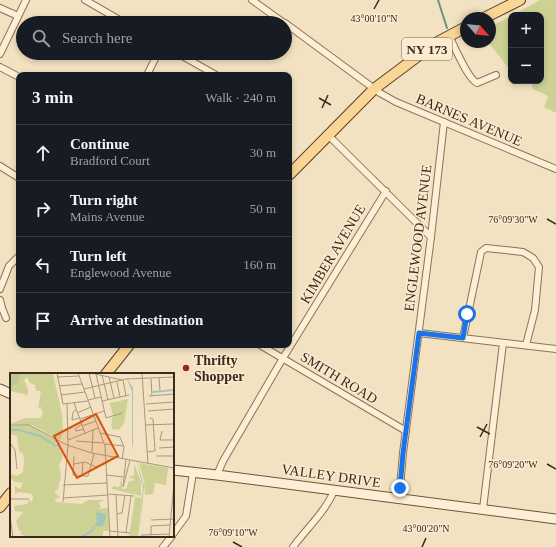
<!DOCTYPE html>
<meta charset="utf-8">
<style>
body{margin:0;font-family:Georgia,serif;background:#20242c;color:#f1f3f6}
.controls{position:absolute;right:12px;top:12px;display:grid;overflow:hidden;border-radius:8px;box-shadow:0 2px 6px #0003}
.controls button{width:36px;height:36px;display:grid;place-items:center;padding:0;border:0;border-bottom:1px solid #363941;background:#171b24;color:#f1f3f6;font:20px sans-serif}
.compass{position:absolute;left:460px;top:12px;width:36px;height:36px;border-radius:50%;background:#171b24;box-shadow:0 2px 6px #0003;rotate:118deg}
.stop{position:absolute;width:12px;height:12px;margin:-9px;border:3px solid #1a73e8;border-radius:50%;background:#fff}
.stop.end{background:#1a73e8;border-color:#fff;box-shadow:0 1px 4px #0008}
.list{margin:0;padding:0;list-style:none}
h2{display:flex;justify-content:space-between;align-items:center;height:52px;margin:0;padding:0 16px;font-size:17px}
h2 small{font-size:13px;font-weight:400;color:#9ea1a6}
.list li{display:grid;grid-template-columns:26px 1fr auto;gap:12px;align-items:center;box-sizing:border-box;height:56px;padding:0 16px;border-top:1px solid #363941}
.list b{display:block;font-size:15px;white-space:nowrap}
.list p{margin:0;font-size:13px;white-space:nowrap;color:#9ea1a6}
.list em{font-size:13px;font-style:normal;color:#9ea1a6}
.icon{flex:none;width:22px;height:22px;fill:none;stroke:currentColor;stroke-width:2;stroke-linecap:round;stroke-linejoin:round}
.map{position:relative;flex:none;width:556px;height:547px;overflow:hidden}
.search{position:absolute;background:#171b24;box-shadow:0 2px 6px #0003;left:16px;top:16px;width:276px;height:44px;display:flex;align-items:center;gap:10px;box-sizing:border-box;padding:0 14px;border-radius:22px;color:#9ea1a6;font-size:15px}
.panel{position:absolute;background:#171b24;box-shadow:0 2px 6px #0003;left:16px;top:72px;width:276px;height:276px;border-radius:8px}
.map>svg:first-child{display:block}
.green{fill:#cdd294}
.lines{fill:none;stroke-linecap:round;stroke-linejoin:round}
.stream{stroke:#6a9488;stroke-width:2}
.street-casing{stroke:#8e7256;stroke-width:8}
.secondary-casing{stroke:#70533a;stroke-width:11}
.primary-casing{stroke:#5b402b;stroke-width:12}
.street{stroke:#fcefd5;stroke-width:6}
.secondary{stroke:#fcefd5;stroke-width:9}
.primary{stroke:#f9d695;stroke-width:10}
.route{stroke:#1a73e8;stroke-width:5}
.ticks{fill:none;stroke:#3c2a1c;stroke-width:1.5}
.poi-dot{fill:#a32026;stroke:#f9ecd1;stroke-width:1.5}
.labels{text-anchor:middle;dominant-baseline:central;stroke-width:3;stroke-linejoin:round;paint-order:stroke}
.shield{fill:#f9ecd1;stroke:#756452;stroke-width:1}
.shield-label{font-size:13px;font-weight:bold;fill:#3c2a1c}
.street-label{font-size:14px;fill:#3c2a1c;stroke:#f9ecd1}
.poi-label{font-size:14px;font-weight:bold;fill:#3c2a1c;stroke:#f9ecd1;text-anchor:start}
.inset-river{fill:none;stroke:#a4c4ba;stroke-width:2}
.inset-road{fill:none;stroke:#a9987f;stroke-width:1}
.view{fill:#d7540e;fill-opacity:0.15;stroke:#d7540e;stroke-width:2}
.inset-edge{fill:none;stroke:#3c2a1c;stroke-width:2}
.ticks-label{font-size:10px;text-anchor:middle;fill:#3c2a1c;stroke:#f9ecd1;stroke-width:3;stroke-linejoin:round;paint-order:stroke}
</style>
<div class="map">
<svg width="556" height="547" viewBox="0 0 556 547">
<rect width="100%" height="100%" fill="#f2e2c1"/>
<!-- green -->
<g class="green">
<polygon points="540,0 556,0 556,113 544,107 548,96 533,89 532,84 525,81 541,81 541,15 513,15"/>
<polygon points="511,16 511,71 488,42 490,42 490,27"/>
</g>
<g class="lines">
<!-- stream -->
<polyline class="stream" points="438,0 447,28"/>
<!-- street casing -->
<g class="street-casing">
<g id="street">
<polyline points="85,0 125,23"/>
<polyline points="252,0 284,23"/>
<polyline points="0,8 18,16"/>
<polyline points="285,23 380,93 396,102 556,169"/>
<path d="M449 36C455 47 467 78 477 83L496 75"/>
<polyline points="177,53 216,75"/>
<polyline points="0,54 26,0"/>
<polyline points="0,67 19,77"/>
<polyline points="147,75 158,53"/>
<polyline points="328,135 431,237"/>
<polyline points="0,166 19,178"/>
<polyline points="0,289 9,266 19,256"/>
<polyline points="0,300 2,308 6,318"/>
<polyline points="419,333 556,349"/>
<polyline points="463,338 481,252 486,248 523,252 533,258 539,267 535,310 526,345"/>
<polyline points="260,345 406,431"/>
<polyline points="217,475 223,461 283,358 386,191"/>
<polyline points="399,499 403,453 431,237 444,122"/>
<polyline points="483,509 503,343"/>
<polyline points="173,534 186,516 193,473"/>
<polyline points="163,547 172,536"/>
<path d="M293 547C307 528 325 512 334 491"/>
</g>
</g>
<!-- secondary casing -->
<g class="secondary-casing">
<g id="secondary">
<polyline points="0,389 11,394"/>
<polyline points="173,470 217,475 556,519"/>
</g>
</g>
<!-- primary casing -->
<g class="primary-casing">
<g id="primary">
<polyline points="484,18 520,0"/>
<polyline points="289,175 374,89 434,44 466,27"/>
<polyline points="106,374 129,345"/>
<polyline points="0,507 11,493"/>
</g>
</g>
<!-- street -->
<use href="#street" class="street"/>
<!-- secondary -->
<use href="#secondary" class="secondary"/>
<!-- primary -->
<use href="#primary" class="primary"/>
</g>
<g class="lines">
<!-- route -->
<polyline class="route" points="400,488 403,453 419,333 463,338 467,314"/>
</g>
<!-- ticks -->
<path class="ticks" d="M374 9 379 0M319 98 331 105M322 108 328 95M547 219 556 224M477 427 490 434M480 437 487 424M547 464 556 469M233 542 242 547M422 547 426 538"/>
<!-- markers -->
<circle class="poi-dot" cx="186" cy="368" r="4"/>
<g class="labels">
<!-- shield labels -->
<rect class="shield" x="402" y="38" width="50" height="22" rx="3"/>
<g class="shield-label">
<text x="427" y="49">NY 173</text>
</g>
<!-- street labels -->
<g class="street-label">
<text transform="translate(469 120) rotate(23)">BARNES AVENUE</text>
<text transform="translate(418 238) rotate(-83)">ENGLEWOOD AVENUE</text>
<text transform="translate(333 254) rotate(-59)">KIMBER AVENUE</text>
<text transform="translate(339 378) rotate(31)">SMITH ROAD</text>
<text transform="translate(331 476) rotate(8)">VALLEY DRIVE</text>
</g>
<!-- poi labels -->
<g class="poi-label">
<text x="194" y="360">Thrifty<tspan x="194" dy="16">Shopper</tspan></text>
</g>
</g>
<!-- overview -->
<g transform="translate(10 373)">
<rect width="164" height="164" fill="#f2e2c1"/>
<path d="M11 0 43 1 52 41 53 59 50 67 22 52 0 51 15 45H30L33 41 31 34 28 35 31 18H26L25 12 20 10 17 4 14 7 18 16V22L0 18V6L1 12 8 11ZM118 26 114 50 110 56 103 57 101 53 103 43 100 30ZM18 52 47 67 45 72 51 75 53 84 49 92 51 102 48 116 44 118 50 125 45 126 46 129 72 131 78 127H94L89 130 91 134 88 136 98 135 100 158H93V164H11L14 162 10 161 12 158H9L6 148 13 139 5 138 4 133 17 131 19 127 22 129 23 125 22 121 9 119 5 121V113L10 116 13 110 5 109 0 105V101L7 103 13 99 14 87 13 81 9 78 7 63 0 61V53ZM124 90 131 109V123L102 116 103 113 109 114 112 104V116H116L119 108H123L124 106 118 104 124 102ZM129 90 158 95 156 112 145 110 143 121 135 122 134 108ZM125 124 132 125 128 164H119Z" fill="#cdd294"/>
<path d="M0 0H11L8 11 1 13Z" fill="#c1c694"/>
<path d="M111 0 116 4 123 15V76L134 113 129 164 133 114 122 71V18L116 4ZM86 139 96 141 95 150 92 153H84L87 149Z" fill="#a4c4ba"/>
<path class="inset-river" d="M143 19 164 17M0 57H9L30 63 46 73 50 70M71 164 82 158 84 153"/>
<path class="inset-road" d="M47 0 53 31 78 28M68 0 95 73 100 164M79 0 85 25M81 0 112 7M132 0 138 91M86 1 96 45 112 40M92 2 98 27M47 4 69 3M99 4 104 25M149 5 150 17M141 6 142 23M113 7 116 23M107 9 110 24M49 13 72 11M74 16 116 6 164 4M51 22 75 19M139 23 164 21M78 27 91 24M92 28 119 22M64 30 75 60M136 31 164 29M164 35V67M66 37 63 39 62 47 69 45M138 38 164 36M67 40 81 34M70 46 94 38M72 51 65 56 66 58 74 56M0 52H19L57 72 82 80 164 95M135 52 163 51M72 53 86 48M152 58 150 67H164M90 60 110 64 114 74 112 86M58 67 88 55M66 68 93 70M0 70 5 77 7 96M95 71 114 73M149 75 164 74M137 79 145 78 143 46 140 45M82 80 83 57M64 83 63 102 67 103M146 83H164M116 86 113 114 120 87M64 91 75 89 86 94 91 92M97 102 113 104M67 103H78L84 81M72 103 73 89M53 112 97 110M98 121 124 123M106 121 108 164M53 125 98 122M0 126H19M53 129 58 72 57 31M107 141 112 140 115 122M0 143 3 164M141 147 164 146M100 158 120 160M116 159 121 123M131 162 159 161M141 162V153L160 152M159 164 164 111"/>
<path class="view" d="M86 41 108 83 67 105 44 63Z"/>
<rect width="164" height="164" class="inset-edge"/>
</g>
<g class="ticks-label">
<text x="374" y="22">43°00'10"N</text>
<text x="513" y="223">76°09'30"W</text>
<text x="513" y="468">76°09'20"W</text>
<text x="426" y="532">43°00'20"N</text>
<text x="233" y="536">76°09'10"W</text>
</g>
</svg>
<div class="controls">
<button>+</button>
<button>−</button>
</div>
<svg class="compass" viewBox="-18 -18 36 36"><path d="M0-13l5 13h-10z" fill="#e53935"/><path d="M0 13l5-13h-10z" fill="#9ea1a6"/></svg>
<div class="stop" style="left:467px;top:314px"></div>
<div class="stop end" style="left:400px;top:488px"></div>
<div class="search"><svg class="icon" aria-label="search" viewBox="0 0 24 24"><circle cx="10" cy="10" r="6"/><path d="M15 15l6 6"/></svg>Search here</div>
<section class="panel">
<h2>3 min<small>Walk · 240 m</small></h2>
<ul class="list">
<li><svg class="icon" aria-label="ahead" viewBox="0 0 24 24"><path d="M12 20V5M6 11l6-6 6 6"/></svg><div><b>Continue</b><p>Bradford Court</p></div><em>30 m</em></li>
<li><svg class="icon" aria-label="right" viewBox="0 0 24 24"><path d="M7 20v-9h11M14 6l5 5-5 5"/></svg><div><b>Turn right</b><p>Mains Avenue</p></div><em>50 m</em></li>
<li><svg class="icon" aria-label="left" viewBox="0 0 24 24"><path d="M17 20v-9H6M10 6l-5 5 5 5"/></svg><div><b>Turn left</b><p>Englewood Avenue</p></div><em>160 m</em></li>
<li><svg class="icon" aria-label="arrive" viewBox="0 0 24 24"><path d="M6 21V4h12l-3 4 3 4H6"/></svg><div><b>Arrive at destination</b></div></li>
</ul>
</section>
</div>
